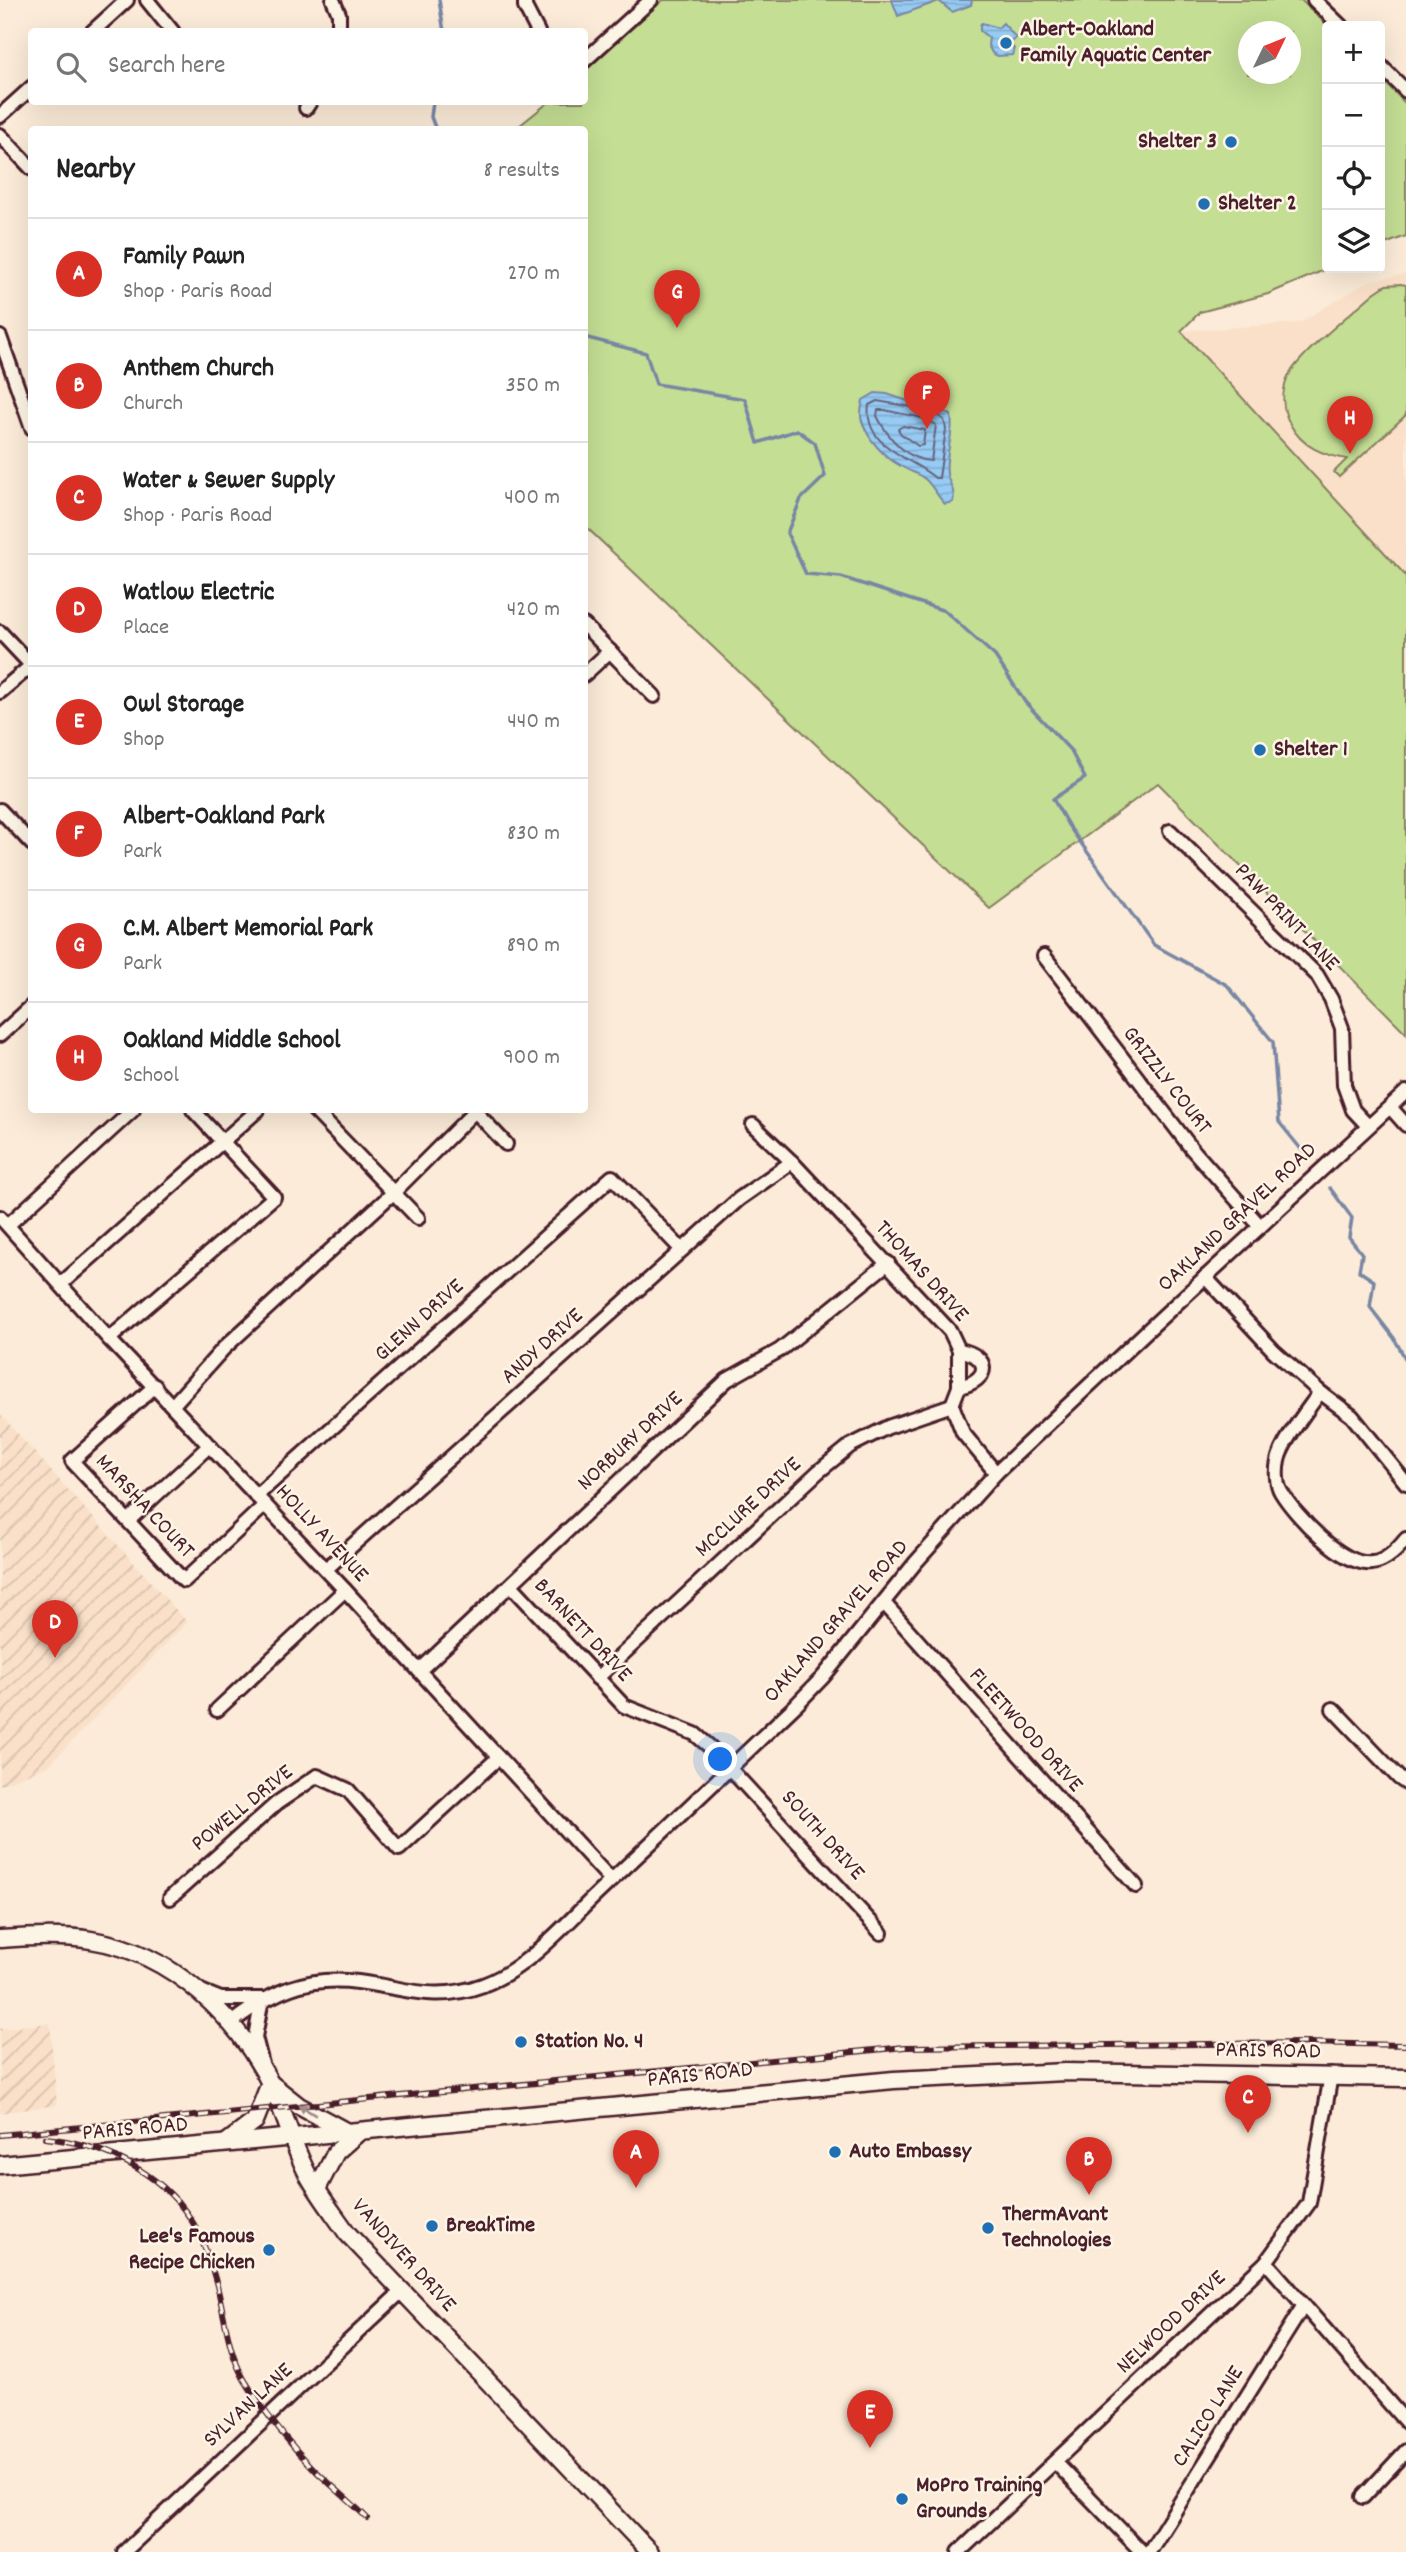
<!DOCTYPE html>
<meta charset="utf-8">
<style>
body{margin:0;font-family:Dekko,sans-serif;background:#f6f6f6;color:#222}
.controls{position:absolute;right:21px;top:21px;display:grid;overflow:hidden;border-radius:7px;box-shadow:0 7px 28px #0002}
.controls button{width:63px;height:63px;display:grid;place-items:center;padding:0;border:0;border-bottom:2px solid #e0e0e0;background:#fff;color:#222;font:35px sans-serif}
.compass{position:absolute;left:1238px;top:21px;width:63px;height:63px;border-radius:50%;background:#fff;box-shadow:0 7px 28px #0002;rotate:47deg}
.you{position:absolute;left:721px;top:1760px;width:24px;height:24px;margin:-18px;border:5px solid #fff;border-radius:50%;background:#1a73e8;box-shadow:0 0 0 10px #1a73e833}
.badge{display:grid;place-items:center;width:46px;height:46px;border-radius:50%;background:#d93025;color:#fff;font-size:23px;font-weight:700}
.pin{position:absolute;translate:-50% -58px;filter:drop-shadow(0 2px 4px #0008)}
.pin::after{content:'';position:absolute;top:37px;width:24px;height:21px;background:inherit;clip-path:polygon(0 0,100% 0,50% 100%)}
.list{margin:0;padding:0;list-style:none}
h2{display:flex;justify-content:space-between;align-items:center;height:91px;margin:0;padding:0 28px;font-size:30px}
h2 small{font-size:23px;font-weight:400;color:#767676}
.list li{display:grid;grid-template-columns:46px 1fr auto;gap:21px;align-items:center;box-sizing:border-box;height:112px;padding:0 28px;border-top:2px solid #e0e0e0}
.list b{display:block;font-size:26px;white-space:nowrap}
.list p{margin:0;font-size:23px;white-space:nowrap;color:#767676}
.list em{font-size:23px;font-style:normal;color:#767676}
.icon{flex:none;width:38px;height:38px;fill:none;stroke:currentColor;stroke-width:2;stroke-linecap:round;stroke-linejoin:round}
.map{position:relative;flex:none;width:1406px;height:2552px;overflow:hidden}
.search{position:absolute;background:#fff;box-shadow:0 7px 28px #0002;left:28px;top:28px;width:560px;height:77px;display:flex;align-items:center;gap:18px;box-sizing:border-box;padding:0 24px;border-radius:7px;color:#767676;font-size:26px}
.panel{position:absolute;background:#fff;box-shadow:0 7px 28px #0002;left:28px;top:126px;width:560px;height:987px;border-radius:7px}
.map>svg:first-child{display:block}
.built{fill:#fae0c9}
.industrial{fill:url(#industrial-furrows)}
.green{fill:#c4de94;stroke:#877e60;stroke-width:2;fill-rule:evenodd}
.water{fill:url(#water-rules);stroke:#7886a4;stroke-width:2}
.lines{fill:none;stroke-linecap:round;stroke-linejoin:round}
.shore{stroke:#68647b;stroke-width:2}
.stream{stroke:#7886a4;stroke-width:3.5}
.minor-casing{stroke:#4a1f2b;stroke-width:18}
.major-casing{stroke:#4a1f2b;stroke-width:21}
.minor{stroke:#fcf5e5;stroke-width:12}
.major{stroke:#fcf5e5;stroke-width:16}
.rail-casing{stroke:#4a1f2b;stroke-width:6}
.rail{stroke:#fcf5e5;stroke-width:3.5;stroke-dasharray:10;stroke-linecap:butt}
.oneway{fill:#a38a88}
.poi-dot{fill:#1f6fb2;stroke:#fcf5e5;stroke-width:2.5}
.labels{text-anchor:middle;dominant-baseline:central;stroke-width:5;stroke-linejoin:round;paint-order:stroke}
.poi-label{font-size:23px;font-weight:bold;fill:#4a1f2b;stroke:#fcf5e5;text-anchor:start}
.street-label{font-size:23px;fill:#4a1f2b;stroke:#fcf5e5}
</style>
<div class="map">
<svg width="1406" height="2552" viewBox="0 0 1406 2552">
<defs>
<pattern id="industrial-furrows" width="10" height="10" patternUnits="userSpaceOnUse" patternTransform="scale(1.75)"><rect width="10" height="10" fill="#fae0c9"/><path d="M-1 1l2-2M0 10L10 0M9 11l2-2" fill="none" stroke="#d8c0ad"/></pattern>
<pattern id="water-rules" width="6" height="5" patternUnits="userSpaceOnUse" patternTransform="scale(1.75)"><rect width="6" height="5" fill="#96cbf4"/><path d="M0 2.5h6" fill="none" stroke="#83aed1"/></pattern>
</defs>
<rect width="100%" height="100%" fill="#fbebd8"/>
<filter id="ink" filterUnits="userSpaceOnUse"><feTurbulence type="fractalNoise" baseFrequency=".0143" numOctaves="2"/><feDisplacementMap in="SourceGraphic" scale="14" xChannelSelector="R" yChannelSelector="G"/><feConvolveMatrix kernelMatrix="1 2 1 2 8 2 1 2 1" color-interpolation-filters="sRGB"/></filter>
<g filter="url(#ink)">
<!-- built -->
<polygon class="built" points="1406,274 1406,576 1181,331 1299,323 1369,281"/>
<!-- industrial -->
<g class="industrial">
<polygon points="0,1414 187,1622 48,1766 0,1785"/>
<polygon points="50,2023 57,2105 0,2113 0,2029"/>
</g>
<!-- green -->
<g class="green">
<path d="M663 0H1301L1328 26 1327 268H1329L1268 294 1200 312 1181 331 1406 576V1033L1158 783 989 908 585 526 584 130H514L549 102H584L585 71ZM1248 32H1290V74H1248Z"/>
<polygon points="1380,77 1406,104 1406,236 1380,246"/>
<path d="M1401 284 1406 285V415L1339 477 1334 472 1347 459C1323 455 1302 447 1290 424 1282 409 1281 392 1288 377 1298 355 1353 312 1374 293L1386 285Z"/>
</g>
<!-- water -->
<g class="water">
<polygon points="892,0 972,0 971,5 952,12 939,1 898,16"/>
<polygon points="982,23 998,28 1003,23 1016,38 1010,43 1014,49 1012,55 998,56 992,53 988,45 989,38 980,31 980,25"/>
<path d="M875 393 887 394 908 401 932 404 951 415C955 435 944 455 947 474 949 484 956 491 953 502L945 504C937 496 933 486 925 479 918 473 908 471 901 466 884 457 868 440 862 421 859 415 862 407 863 400Z"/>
</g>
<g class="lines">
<!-- shore -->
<g class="shore">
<path d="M877 401 930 410 944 420 946 429 939 478H935C911 457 863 447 869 405Z"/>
<path d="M885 410C902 415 922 415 936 425L931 461C907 461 887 436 877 416L878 410Z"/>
<polygon points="903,426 925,430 923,445 918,446 901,434 898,429"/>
</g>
<!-- stream -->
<g class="stream">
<polyline points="439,0 444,32"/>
<polyline points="433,102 431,117 436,130"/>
<polyline points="584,337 646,353 656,384 745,399 758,443 797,430 815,443 825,476 801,499 787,533 806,574 841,577 945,611 995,656 1025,702 1071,751 1085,778 1053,799 1068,825 1154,945 1227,985 1273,1042 1279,1122 1309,1159"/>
<polyline points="1330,1188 1352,1218 1349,1237 1362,1254 1359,1271 1374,1281 1370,1307 1394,1338 1406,1360"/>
</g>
<!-- minor casing -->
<g class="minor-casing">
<g id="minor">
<polyline points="147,0 173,32"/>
<polyline points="333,0 339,14 339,32"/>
<polyline points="525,0 525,7 538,32"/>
<polyline points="1314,0 1341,26"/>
<polyline points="92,32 127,0"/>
<polyline points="584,61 651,0"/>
<polyline points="1380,65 1406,91"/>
<polyline points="306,108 310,102"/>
<polyline points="0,116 32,87"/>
<polyline points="0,135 32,169"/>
<polyline points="0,337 32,428"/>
<polyline points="584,625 654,696"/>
<polyline points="0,632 32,666"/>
<polyline points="584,675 610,651"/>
<polyline points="0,692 32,665"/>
<polyline points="0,810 32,844"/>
<polyline points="1170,831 1317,975 1331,999 1342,1028 1344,1085 1353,1110 1368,1126"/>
<polyline points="1044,956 1192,1149 1260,1226"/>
<polyline points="0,1035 32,1006"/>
<polyline points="1390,1107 1406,1125"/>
<polyline points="314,1110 418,1218"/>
<polyline points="474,1110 506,1144"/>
<polyline points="753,1125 792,1162 950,1331 959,1350 959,1387 952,1405 963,1433 996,1473"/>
<polyline points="0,1217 109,1339 345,1590 611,1880"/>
<polyline points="8,1225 133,1110"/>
<polyline points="1205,1277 1274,1351 1320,1392 1352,1416 1406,1483"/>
<polyline points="61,1284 258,1110"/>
<polyline points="109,1339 274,1197 193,1110"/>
<polyline points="155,1386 72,1461 184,1581 265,1505"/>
<path d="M959 1387C991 1380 991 1356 959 1350"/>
<path d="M1320 1392C1309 1408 1281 1443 1278 1461 1276 1470 1276 1484 1281 1492 1295 1515 1343 1567 1372 1563 1386 1562 1398 1549 1406 1539"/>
<polyline points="173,1405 224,1348 393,1193 475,1111"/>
<polyline points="256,1496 612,1177 682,1250"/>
<polyline points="129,1520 210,1445"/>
<polyline points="326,1569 739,1199 792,1162"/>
<polyline points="511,1585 624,1706 695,1734 710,1747 881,1933"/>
<polyline points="884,1603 1136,1886"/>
<polyline points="419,1671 727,1380 780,1350 888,1263"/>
<polyline points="597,1678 818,1472 850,1446 888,1427 952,1405"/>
<polyline points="1333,1709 1399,1778 1406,1783"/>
<polyline points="217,1710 345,1590"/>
<polyline points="170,1898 277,1803 317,1776 348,1790 399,1849 498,1758"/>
<polyline points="201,1991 221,1999 262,1999"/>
<polyline points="262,1999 255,2037 262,2064"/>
<path d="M231 2023C271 1992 306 1975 358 1982 406 1988 434 2003 483 1985 529 1968 565 1924 599 1892 665 1830 730 1768 796 1705L823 1677 916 1562 996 1473 1148 1330 1406 1092"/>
<polyline points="1266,2262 1406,2422"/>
<polyline points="1055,2462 1142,2552"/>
<polyline points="1363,2497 1406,2451"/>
<polyline points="124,2552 403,2290"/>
<polyline points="959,2552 1266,2262 1309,2203 1331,2075"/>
<polyline points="1149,2552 1304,2305"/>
</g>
</g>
<!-- major casing -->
<g class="major-casing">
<g id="major">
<path d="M0 1939C30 1937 61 1935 91 1940 173 1953 239 2017 274 2091 286 2118 294 2148 308 2175 319 2195 334 2214 347 2233L650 2552"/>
<polyline points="226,2143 255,2121 270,2083 299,2106 347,2132"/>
<polyline points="0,2165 894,2080 1065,2072 1406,2078"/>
<polyline points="317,2189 336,2152 359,2132"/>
</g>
</g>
<!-- minor -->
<use href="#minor" class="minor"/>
<!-- major -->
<use href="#major" class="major"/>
<!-- rail casing -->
<g class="rail-casing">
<g id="rail">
<polyline points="0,2135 905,2047 1302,2043 1406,2045"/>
<path d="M45 2138C100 2143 159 2171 190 2218 202 2236 210 2261 216 2282 225 2315 227 2349 244 2379 263 2411 290 2445 316 2471 333 2487 351 2502 367 2518"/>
</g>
</g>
<!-- rail -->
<use href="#rail" class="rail"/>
</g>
<!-- one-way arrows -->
<defs><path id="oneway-solid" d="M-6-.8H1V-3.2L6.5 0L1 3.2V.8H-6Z" transform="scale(1.75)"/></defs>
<use class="oneway" href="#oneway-solid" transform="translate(307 2110) rotate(-148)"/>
</g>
<!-- markers -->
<g class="poi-dot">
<circle cx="1006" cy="43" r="7"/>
<circle cx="1231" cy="142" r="7"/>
<circle cx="1204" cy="204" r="7"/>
<circle cx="1260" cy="750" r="7"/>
<circle cx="521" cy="2042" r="7"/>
<circle cx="835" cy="2152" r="7"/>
<circle cx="432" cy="2226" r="7"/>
<circle cx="988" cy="2228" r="7"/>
<circle cx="269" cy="2250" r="7"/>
<circle cx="902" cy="2499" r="7"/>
</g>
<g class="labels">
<!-- poi labels -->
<g class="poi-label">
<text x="1020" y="30">Albert-Oakland<tspan x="1020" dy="26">Family Aquatic Center</tspan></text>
<text x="1217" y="142" text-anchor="end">Shelter 3</text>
<text x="1218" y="204">Shelter 2</text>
<text x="1274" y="750">Shelter 1</text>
<text x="535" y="2042">Station No. 4</text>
<text x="849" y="2152">Auto Embassy</text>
<text x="1002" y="2215">ThermAvant<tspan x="1002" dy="26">Technologies</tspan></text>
<text x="446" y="2226">BreakTime</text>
<text x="255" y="2237" text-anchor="end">Lee's Famous<tspan x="255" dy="26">Recipe Chicken</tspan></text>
<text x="916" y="2486">MoPro Training<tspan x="916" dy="26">Grounds</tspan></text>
</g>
<!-- street labels -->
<g class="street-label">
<text transform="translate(1286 918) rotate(46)">PAW PRINT LANE</text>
<text transform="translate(1166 1081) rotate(52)">GRIZZLY COURT</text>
<text transform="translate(1238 1218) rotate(-43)">OAKLAND GRAVEL ROAD</text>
<text transform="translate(921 1272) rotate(48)">THOMAS DRIVE</text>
<text transform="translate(420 1321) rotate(-42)">GLENN DRIVE</text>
<text transform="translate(543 1347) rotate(-42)">ANDY DRIVE</text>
<text transform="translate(631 1442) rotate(-43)">NORBURY DRIVE</text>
<text transform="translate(144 1507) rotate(47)">MARSHA COURT</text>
<text transform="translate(749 1508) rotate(-43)">MCCLURE DRIVE</text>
<text transform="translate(321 1534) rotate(47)">HOLLY AVENUE</text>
<text transform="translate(837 1622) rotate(-49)">OAKLAND GRAVEL ROAD</text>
<text transform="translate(582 1631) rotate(47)">BARNETT DRIVE</text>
<text transform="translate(1025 1731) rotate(48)">FLEETWOOD DRIVE</text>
<text transform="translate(243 1809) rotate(-39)">POWELL DRIVE</text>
<text transform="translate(822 1836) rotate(48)">SOUTH DRIVE</text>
<text transform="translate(1268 2052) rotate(1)">PARIS ROAD</text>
<text transform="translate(700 2076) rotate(-6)">PARIS ROAD</text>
<text transform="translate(135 2130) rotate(-5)">PARIS ROAD</text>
<text transform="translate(403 2256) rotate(48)">VANDIVER DRIVE</text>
<text transform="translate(1172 2323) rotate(-43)">NELWOOD DRIVE</text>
<text transform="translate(249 2406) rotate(-43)">SYLVAN LANE</text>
<text transform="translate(1209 2417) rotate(-58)">CALICO LANE</text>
</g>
</g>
</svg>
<div class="controls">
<button>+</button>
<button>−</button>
<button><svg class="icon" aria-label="locate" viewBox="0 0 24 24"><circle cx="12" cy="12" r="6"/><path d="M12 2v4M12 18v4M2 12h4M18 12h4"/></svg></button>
<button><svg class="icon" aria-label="layers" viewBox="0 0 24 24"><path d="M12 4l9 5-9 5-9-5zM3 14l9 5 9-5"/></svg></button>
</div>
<svg class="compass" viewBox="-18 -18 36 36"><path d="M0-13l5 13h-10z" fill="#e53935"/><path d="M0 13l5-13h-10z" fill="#767676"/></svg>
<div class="you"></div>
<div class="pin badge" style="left:636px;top:2188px">A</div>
<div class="pin badge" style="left:1089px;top:2195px">B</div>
<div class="pin badge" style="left:1248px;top:2133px">C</div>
<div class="pin badge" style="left:55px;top:1658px">D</div>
<div class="pin badge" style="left:870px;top:2448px">E</div>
<div class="pin badge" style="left:927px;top:429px">F</div>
<div class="pin badge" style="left:677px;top:328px">G</div>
<div class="pin badge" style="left:1350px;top:454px">H</div>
<div class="search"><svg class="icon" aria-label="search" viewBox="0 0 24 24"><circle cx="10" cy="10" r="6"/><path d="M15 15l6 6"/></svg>Search here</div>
<section class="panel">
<h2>Nearby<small>8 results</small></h2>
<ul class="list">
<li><span class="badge">A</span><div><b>Family Pawn</b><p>Shop · Paris Road</p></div><em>270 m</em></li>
<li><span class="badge">B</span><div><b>Anthem Church</b><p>Church</p></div><em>350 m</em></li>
<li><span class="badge">C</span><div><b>Water &amp; Sewer Supply</b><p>Shop · Paris Road</p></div><em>400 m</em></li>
<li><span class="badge">D</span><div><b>Watlow Electric</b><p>Place</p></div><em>420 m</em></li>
<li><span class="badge">E</span><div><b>Owl Storage</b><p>Shop</p></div><em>440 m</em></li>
<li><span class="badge">F</span><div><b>Albert-Oakland Park</b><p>Park</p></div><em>830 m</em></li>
<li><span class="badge">G</span><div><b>C.M. Albert Memorial Park</b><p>Park</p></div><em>890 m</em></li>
<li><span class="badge">H</span><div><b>Oakland Middle School</b><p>School</p></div><em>900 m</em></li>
</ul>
</section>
</div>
